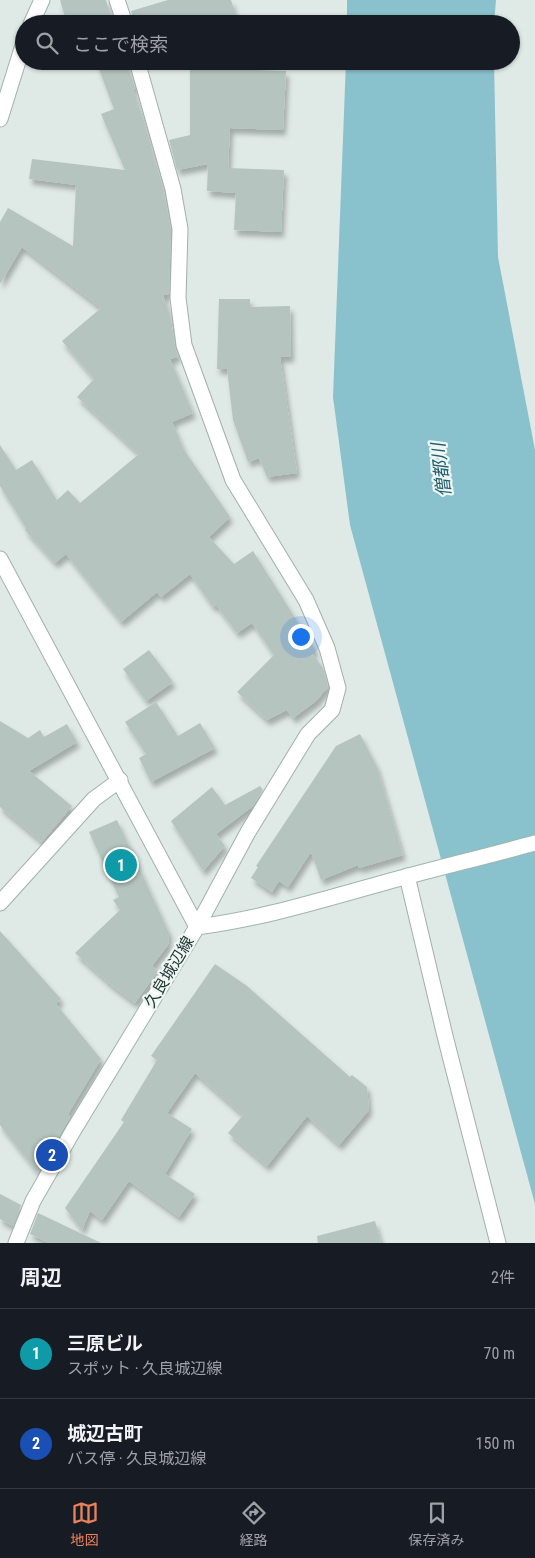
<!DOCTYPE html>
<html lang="ja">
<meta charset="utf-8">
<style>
body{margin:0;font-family:"Roboto Condensed","Noto Sans JP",sans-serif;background:#242831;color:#f1f3f6}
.you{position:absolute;left:300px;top:636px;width:18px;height:18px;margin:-12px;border:4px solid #fff;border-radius:50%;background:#1a73e8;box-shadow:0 0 0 8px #1a73e833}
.badge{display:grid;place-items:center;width:32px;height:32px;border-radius:50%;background:#ea825c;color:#fff;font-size:16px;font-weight:700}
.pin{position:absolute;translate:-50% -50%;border:2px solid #fff;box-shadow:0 1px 5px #0006}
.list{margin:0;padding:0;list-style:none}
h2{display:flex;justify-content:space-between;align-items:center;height:65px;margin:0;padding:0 20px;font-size:21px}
h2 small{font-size:16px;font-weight:400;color:#9ea1a6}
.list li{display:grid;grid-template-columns:32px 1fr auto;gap:15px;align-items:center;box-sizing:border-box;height:90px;padding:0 20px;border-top:1px solid #363941}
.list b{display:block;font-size:19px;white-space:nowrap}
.list p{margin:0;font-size:16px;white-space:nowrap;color:#9ea1a6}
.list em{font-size:16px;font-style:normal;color:#9ea1a6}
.icon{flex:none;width:28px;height:28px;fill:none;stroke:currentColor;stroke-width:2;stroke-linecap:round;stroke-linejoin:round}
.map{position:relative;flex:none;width:535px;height:1243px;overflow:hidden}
.search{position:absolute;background:#171b24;box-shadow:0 1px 4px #0004;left:15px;right:15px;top:15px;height:55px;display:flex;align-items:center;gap:12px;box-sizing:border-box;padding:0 18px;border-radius:28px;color:#9ea1a6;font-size:19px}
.sheet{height:245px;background:#171b24}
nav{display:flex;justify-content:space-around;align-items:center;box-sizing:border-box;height:70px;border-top:1px solid #363941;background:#171b24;font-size:14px;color:#9ea1a6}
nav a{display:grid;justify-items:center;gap:2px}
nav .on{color:#ea825c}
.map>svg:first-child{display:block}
.water{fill:#89c1cc}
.building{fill:#b5c4be;filter:url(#shadow)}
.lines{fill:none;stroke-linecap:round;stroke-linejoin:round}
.street-casing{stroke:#a2b0ac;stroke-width:17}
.secondary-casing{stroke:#9fb5ad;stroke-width:17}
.street{stroke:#fff;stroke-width:15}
.secondary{stroke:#fff;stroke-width:15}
.labels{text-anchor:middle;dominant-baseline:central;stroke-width:4.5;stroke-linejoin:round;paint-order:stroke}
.street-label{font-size:16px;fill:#213833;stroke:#eff6f3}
.water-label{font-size:18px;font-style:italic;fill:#1f6171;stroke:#eff6f3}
</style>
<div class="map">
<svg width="535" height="1243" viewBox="0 0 535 1243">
<defs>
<filter id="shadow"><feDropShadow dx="3" dy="5.5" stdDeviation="2.5" flood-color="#0004"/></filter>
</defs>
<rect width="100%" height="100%" fill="#dfe9e5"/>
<!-- water -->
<g class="water">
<polygon points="347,0 496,0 494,24 347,24"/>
<polygon points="346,61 494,61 498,257 535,450 535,1204 350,525 333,397"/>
</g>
<!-- building -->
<g class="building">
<polygon points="60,0 106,0 111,17 113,17 115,24 67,24"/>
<polygon points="168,0 231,0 237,20 225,24 134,24 131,11"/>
<polygon points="96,61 125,61 133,81 135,88 133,89 143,118 164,191 171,230 169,295 163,295 171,319 175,346 178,357 170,359 193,413 172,422 184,450 230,517 209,537 234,564 253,551 316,651 312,653 323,668 328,687 316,701 293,718 287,710 267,720 237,692 274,655 252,623 237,633 216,605 213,607 190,574 161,597 157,592 121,622 66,554 55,563 25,530 26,528 0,486 0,445 16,470 32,460 57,500 68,490 80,503 139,454 77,397 94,379 62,341 101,308 22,247 0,284 0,222 8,208 73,246 76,185 29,179 32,159 125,170 101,114 114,109"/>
<polygon points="190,61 224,61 224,69 286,71 283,130 230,128 228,168 284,170 281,232 234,230 236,193 207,191 208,164 177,170 169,140 190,135"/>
<polygon points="219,299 250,299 250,307 290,306 291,357 280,357 297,473 267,477 259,458 248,462 233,420 227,369 217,369"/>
<polygon points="149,650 173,682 146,701 123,669"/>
<polygon points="156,702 178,736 200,723 215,748 151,782 139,758 146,754 125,722"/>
<polygon points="0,721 28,738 40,730 44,737 67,724 77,742 29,771 72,806 42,842 0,807"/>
<polygon points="360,734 377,767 403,855 359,868 358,865 321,880 311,852 288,887 279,881 272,892 251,878 258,867 256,866 336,746"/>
<polygon points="260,786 263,790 253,806 216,834 225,846 203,871 171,821 212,787 225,805"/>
<polygon points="117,820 169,933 168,945 152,966 158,971 135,1003 111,985 75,953 120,910 113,900 119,897 89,832"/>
<polygon points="0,931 61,999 56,1004 101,1059 68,1114 70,1117 38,1173 0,1125"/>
<polygon points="215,964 247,986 350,1077 352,1075 367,1087 369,1110 339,1145 307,1116 267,1166 228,1133 243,1115 195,1073 167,1113 192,1129 165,1174 195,1194 179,1217 129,1181 102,1220 90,1211 82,1230 65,1208 124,1122 121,1120 157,1060 151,1056"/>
<polygon points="0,1194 21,1205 13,1226 0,1219"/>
<polygon points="38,1213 101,1243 49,1243 30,1234"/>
<polygon points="375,1221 381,1243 318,1243 317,1236"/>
</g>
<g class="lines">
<!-- street casing -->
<g class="street-casing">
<g id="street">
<polyline points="117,0 125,24"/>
<polyline points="31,24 42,0"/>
<polyline points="137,61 173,189 180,229 178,298 184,345 233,480 306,600 327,648 338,688 332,710 308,734 248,832 197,927"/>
<polyline points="0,119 24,42"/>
<polyline points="0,559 197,927"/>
<polyline points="407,876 445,1036 498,1243"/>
<polyline points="0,903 94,799 120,780"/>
</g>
</g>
<!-- secondary casing -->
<g class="secondary-casing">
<path id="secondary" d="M16 1243 33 1201 73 1131 197 927C261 919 321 900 383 883 433 869 484 857 535 843"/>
</g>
<!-- street -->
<use href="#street" class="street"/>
<!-- secondary -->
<use href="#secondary" class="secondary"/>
</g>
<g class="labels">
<!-- street labels -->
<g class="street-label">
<text transform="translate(169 972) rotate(-59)">久良城辺線</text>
</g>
<!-- water labels -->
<g class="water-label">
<text transform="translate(441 470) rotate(-97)">僧都川</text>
</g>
</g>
</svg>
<div class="you"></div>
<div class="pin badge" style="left:121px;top:865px;background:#0f9aa8">1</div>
<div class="pin badge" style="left:52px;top:1155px;background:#1a4fb4">2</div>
<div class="search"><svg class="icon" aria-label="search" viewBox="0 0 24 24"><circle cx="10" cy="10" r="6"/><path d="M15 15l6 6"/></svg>ここで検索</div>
</div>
<section class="sheet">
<h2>周辺<small>2件</small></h2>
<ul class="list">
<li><span class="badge" style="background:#0f9aa8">1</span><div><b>三原ビル</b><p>スポット · 久良城辺線</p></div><em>70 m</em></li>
<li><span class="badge" style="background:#1a4fb4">2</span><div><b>城辺古町</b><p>バス停 · 久良城辺線</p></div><em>150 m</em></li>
</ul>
</section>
<nav>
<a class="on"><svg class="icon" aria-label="map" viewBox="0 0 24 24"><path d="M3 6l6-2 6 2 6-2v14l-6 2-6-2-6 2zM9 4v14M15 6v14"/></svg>地図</a>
<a><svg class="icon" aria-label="directions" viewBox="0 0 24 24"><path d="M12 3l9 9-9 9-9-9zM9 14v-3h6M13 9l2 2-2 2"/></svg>経路</a>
<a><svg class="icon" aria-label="saved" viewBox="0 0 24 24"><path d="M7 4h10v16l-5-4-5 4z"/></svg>保存済み</a>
</nav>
